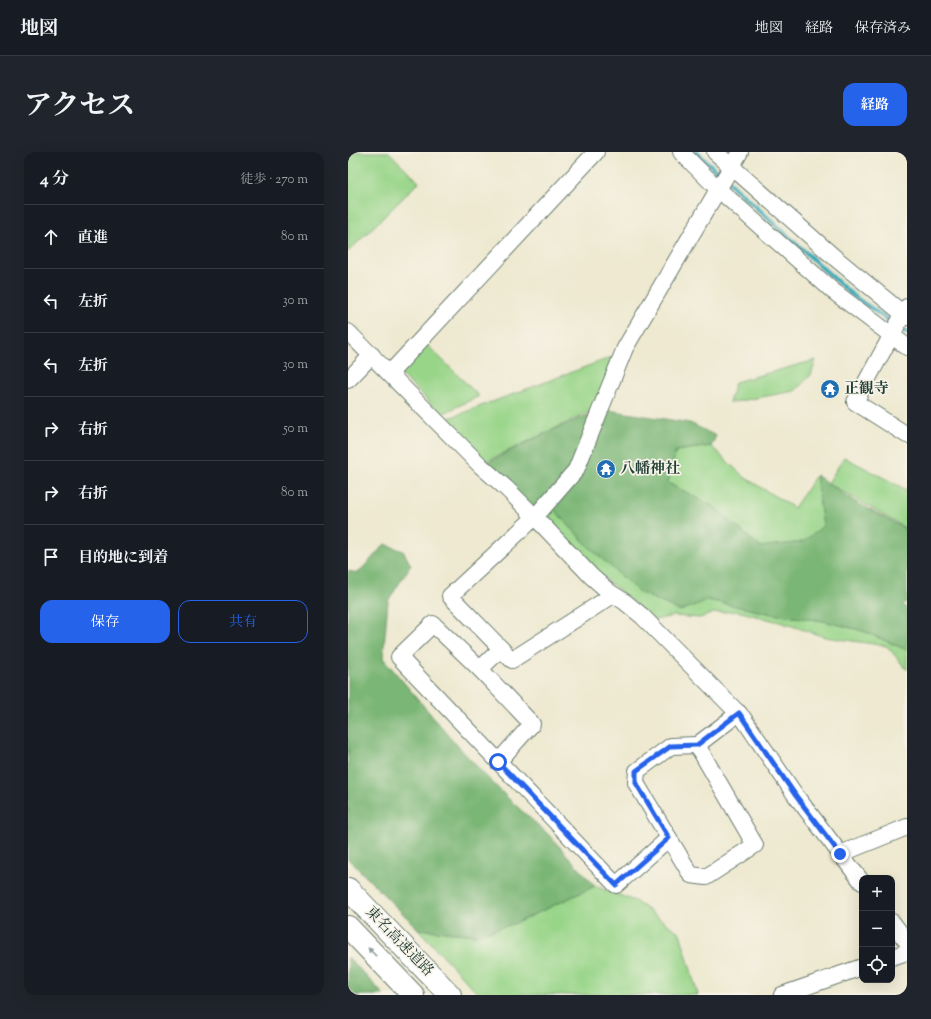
<!DOCTYPE html>
<html lang="ja">
<meta charset="utf-8">
<style>
body{margin:0;font-family:"Sorts Mill Goudy","Noto Serif JP",serif;background:#20242c;color:#f1f3f6}
.controls{position:absolute;right:12px;bottom:12px;display:grid;overflow:hidden;border-radius:8px;box-shadow:0 4px 16px #0002}
.controls button{width:36px;height:36px;display:grid;place-items:center;padding:0;border:0;border-bottom:1px solid #363941;background:#171b24;color:#f1f3f6;font:20px sans-serif}
.stop{position:absolute;width:12px;height:12px;margin:-9px;border:3px solid #2563eb;border-radius:50%;background:#fff}
.stop.end{background:#2563eb;border-color:#fff;box-shadow:0 1px 4px #0008}
.list{margin:0;padding:0;list-style:none}
h2{display:flex;justify-content:space-between;align-items:center;height:52px;margin:0;padding:0 16px;font-size:17px}
h2 small{font-size:13px;font-weight:400;color:#9ea1a6}
.list li{display:grid;grid-template-columns:26px 1fr auto;gap:12px;align-items:center;box-sizing:border-box;height:64px;padding:0 16px;border-top:1px solid #363941}
.list b{display:block;font-size:15px;white-space:nowrap}
.list em{font-size:13px;font-style:normal;color:#9ea1a6}
.actions{display:flex;gap:8px;padding:12px 16px}
.actions a{flex:1;padding:9px 0;border:1px solid #2563eb;border-radius:12px;text-align:center;font-size:14px;color:#2563eb}
.actions .main{background:#2563eb;color:#fff}
.icon{flex:none;width:22px;height:22px;fill:none;stroke:currentColor;stroke-width:2;stroke-linecap:round;stroke-linejoin:round}
.map{position:relative;flex:none;width:559px;height:843px;overflow:hidden;border-radius:12px}
header{display:flex;align-items:center;gap:24px;box-sizing:border-box;height:56px;padding:0 20px;background:#171b24;border-bottom:1px solid #363941}
header strong{font-size:19px}
nav{display:flex;gap:22px;margin-inline-start:auto;font-size:14px}
.intro{display:flex;align-items:center;justify-content:space-between;box-sizing:border-box;height:96px;padding:0 24px}
h1{margin:0;font-size:28px}
.button{padding:10px 18px;border-radius:12px;background:#2563eb;color:#fff;font-size:14px;font-weight:700}
main{display:flex;gap:24px;padding:0 24px}
aside{flex:1;background:#171b24;border-radius:12px;box-shadow:0 4px 16px #0002}
.map>svg:first-child{display:block}
.green{fill:#99d589;stroke:#5c895e}
.forest{fill:#7ab675;stroke:#4c7a54}
.lines{fill:none;stroke-linecap:round;stroke-linejoin:round}
.stream{stroke:#3cabba;stroke-width:4.5}
.minor-casing{stroke:#67796b;stroke-width:18}
.highway-casing{stroke:#67796b;stroke-width:24}
.minor{stroke:#fff;stroke-width:16}
.highway{stroke:#fff;stroke-width:22}
.oneway{fill:#8f9e9a}
.route{stroke:#2563eb;stroke-width:5}
.labels{text-anchor:middle;dominant-baseline:central;stroke-width:3.5;stroke-linejoin:round;paint-order:stroke}
.poi-label{font-size:15px;font-weight:bold;fill:#1f3d34;stroke:#f7f3e8;text-anchor:start}
.street-label{font-size:15px;fill:#1f3d34;stroke:#f7f3e8}
</style>
<header>
<strong>地図</strong>
<nav><a>地図</a><a>経路</a><a>保存済み</a></nav>
</header>
<div class="intro"><h1>アクセス</h1><a class="button">経路</a></div>
<main>
<aside>
<h2>4 分<small>徒歩 · 270 m</small></h2>
<ul class="list">
<li><svg class="icon" aria-label="ahead" viewBox="0 0 24 24"><path d="M12 20V5M6 11l6-6 6 6"/></svg><div><b>直進</b></div><em>80 m</em></li>
<li><svg class="icon" aria-label="left" viewBox="0 0 24 24"><path d="M17 20v-9H6M10 6l-5 5 5 5"/></svg><div><b>左折</b></div><em>30 m</em></li>
<li><svg class="icon" aria-label="left" viewBox="0 0 24 24"><path d="M17 20v-9H6M10 6l-5 5 5 5"/></svg><div><b>左折</b></div><em>30 m</em></li>
<li><svg class="icon" aria-label="right" viewBox="0 0 24 24"><path d="M7 20v-9h11M14 6l5 5-5 5"/></svg><div><b>右折</b></div><em>50 m</em></li>
<li><svg class="icon" aria-label="right" viewBox="0 0 24 24"><path d="M7 20v-9h11M14 6l5 5-5 5"/></svg><div><b>右折</b></div><em>80 m</em></li>
<li><svg class="icon" aria-label="arrive" viewBox="0 0 24 24"><path d="M6 21V4h12l-3 4 3 4H6"/></svg><div><b>目的地に到着</b></div></li>
</ul>
<div class="actions"><a class="main">保存</a><a>共有</a></div>
</aside>
<div class="map">
<svg width="559" height="843" viewBox="0 0 559 843">
<rect width="100%" height="100%" fill="#f7f3e8"/>
<filter id="ink" filterUnits="userSpaceOnUse"><feTurbulence type="fractalNoise" baseFrequency=".025" numOctaves="2"/><feDisplacementMap in="SourceGraphic" scale="8" xChannelSelector="R" yChannelSelector="G"/><feConvolveMatrix kernelMatrix="1 2 1 2 8 2 1 2 1" color-interpolation-filters="sRGB"/></filter>
<filter id="wash" filterUnits="userSpaceOnUse"><feTurbulence type="fractalNoise" baseFrequency=".012" numOctaves="4" result="noise"/><feDisplacementMap in="SourceGraphic" scale="16" xChannelSelector="R" yChannelSelector="G"/><feGaussianBlur stdDeviation="0.9" result="paint"/><feColorMatrix in="noise" values="0 0 0 0 0 0 0 0 0 0 0 0 0 0 0 0 0 1.4 0 .05"/><feComposite in="paint" operator="in"/></filter>
<g filter="url(#wash)">
<rect width="100%" height="100%" fill="#eee9d0"/>
<!-- green -->
<g class="green">
<polygon points="0,0 41,0 71,30 0,100"/>
<polygon points="76,190 131,244 94,262 49,219"/>
<polygon points="264,205 249,256 135,311 96,268"/>
<polygon points="468,208 463,223 447,239 381,251 387,230"/>
<polygon points="363,294 396,325 446,356 468,323 475,374 455,390 412,395 365,354 320,331 327,299"/>
<polygon points="496,305 559,338 559,377 480,331"/>
<polygon points="200,351 241,395 291,440 332,459 360,448 424,462 476,469 515,479 559,498 559,518 539,494 477,485 435,471 389,459 366,461 352,466 326,464 306,468 196,375"/>
<polygon points="247,734 287,749 332,781 350,843 131,843 70,777 128,783 168,771"/>
</g>
<!-- forest -->
<g class="forest">
<polygon points="253,257 342,271 368,284 363,294 328,299 320,331 365,354 412,395 455,390 475,374 468,323 506,349 559,378 559,449 555,453 559,457 559,498 515,479 476,469 424,462 360,448 332,459 291,440 241,395 200,351 189,363 133,314 187,286"/>
<polygon points="37,392 55,399 63,413 40,449 35,506 108,592 134,620 165,651 200,682 247,734 168,771 128,783 70,777 0,707 0,419 10,421"/>
<polygon points="0,805 36,843 7,843 0,835"/>
</g>
<g class="lines">
<!-- stream -->
<polyline class="stream" points="348,0 504,143 559,181"/>
</g>
</g>
<g filter="url(#ink)">
<g class="lines">
<!-- minor casing -->
<g class="minor-casing">
<g id="minor">
<polyline points="333,0 370,37 485,139 559,195"/>
<polyline points="367,0 486,105 559,165"/>
<polyline points="559,155 507,250 559,283"/>
<polyline points="0,180 133,314 158,336 187,365 243,424 260,439 277,450 294,464 395,566 448,644 514,730"/>
<polyline points="42,221 248,0"/>
<polyline points="0,228 24,203"/>
<polyline points="265,443 164,508 102,444 187,365 228,318 277,196 392,0"/>
<polyline points="153,497 132,517 85,472 51,505 268,733 321,686"/>
<polyline points="132,517 184,572 150,610"/>
<polygon points="349,593 407,693 358,725 343,723 288,631 289,619 323,594"/>
<polyline points="349,593 391,561"/>
<polyline points="492,702 559,675"/>
<polyline points="544,770 559,790"/>
<polyline points="544,805 559,800"/>
<polyline points="434,843 514,815"/>
</g>
</g>
<!-- highway casing -->
<g class="highway-casing">
<g id="highway">
<polyline points="0,737 102,843"/>
<polyline points="0,775 65,843"/>
</g>
</g>
<!-- minor -->
<use href="#minor" class="minor"/>
<!-- highway -->
<use href="#highway" class="highway"/>
</g>
<!-- one-way arrows -->
<defs><path id="oneway-solid" d="M-6-.8H1V-3.2L6.5 0L1 3.2V.8H-6Z"/></defs>
<use class="oneway" href="#oneway-solid" transform="translate(24 800) rotate(-134)"/>
</g>
<g class="lines" filter="url(#ink)">
<!-- route -->
<polyline class="route" points="150,610 268,733 321,686 288,631 288,619 323,594 349,593 391,561 448,644 492,702"/>
</g>
<!-- icons -->
<defs>
<g id="temple-disc" transform="scale(1)"><circle r="9.5" fill="#1f6fb2" stroke="#f7f3e8"/><path d="M0-6L5-2H3V0L6.5 2.5H4V6H1.5V3h-3V6H-4V2.5H-6.5L-3 0V-2H-5Z" fill="#fff"/></g>
</defs>
<g fill-rule="evenodd">
<use href="#temple-disc" x="482" y="237"/>
<use href="#temple-disc" x="258" y="317"/>
</g>
<g class="labels">
<!-- poi labels -->
<g class="poi-label">
<text x="496" y="237">正観寺</text>
<text x="272" y="317">八幡神社</text>
</g>
<!-- street labels -->
<g class="street-label">
<text transform="translate(51 790) rotate(46)">東名高速道路</text>
</g>
</g>
</svg>
<div class="controls">
<button>+</button>
<button>−</button>
<button><svg class="icon" aria-label="locate" viewBox="0 0 24 24"><circle cx="12" cy="12" r="6"/><path d="M12 2v4M12 18v4M2 12h4M18 12h4"/></svg></button>
</div>
<div class="stop" style="left:150px;top:610px"></div>
<div class="stop end" style="left:492px;top:702px"></div>
</div>
</main>
